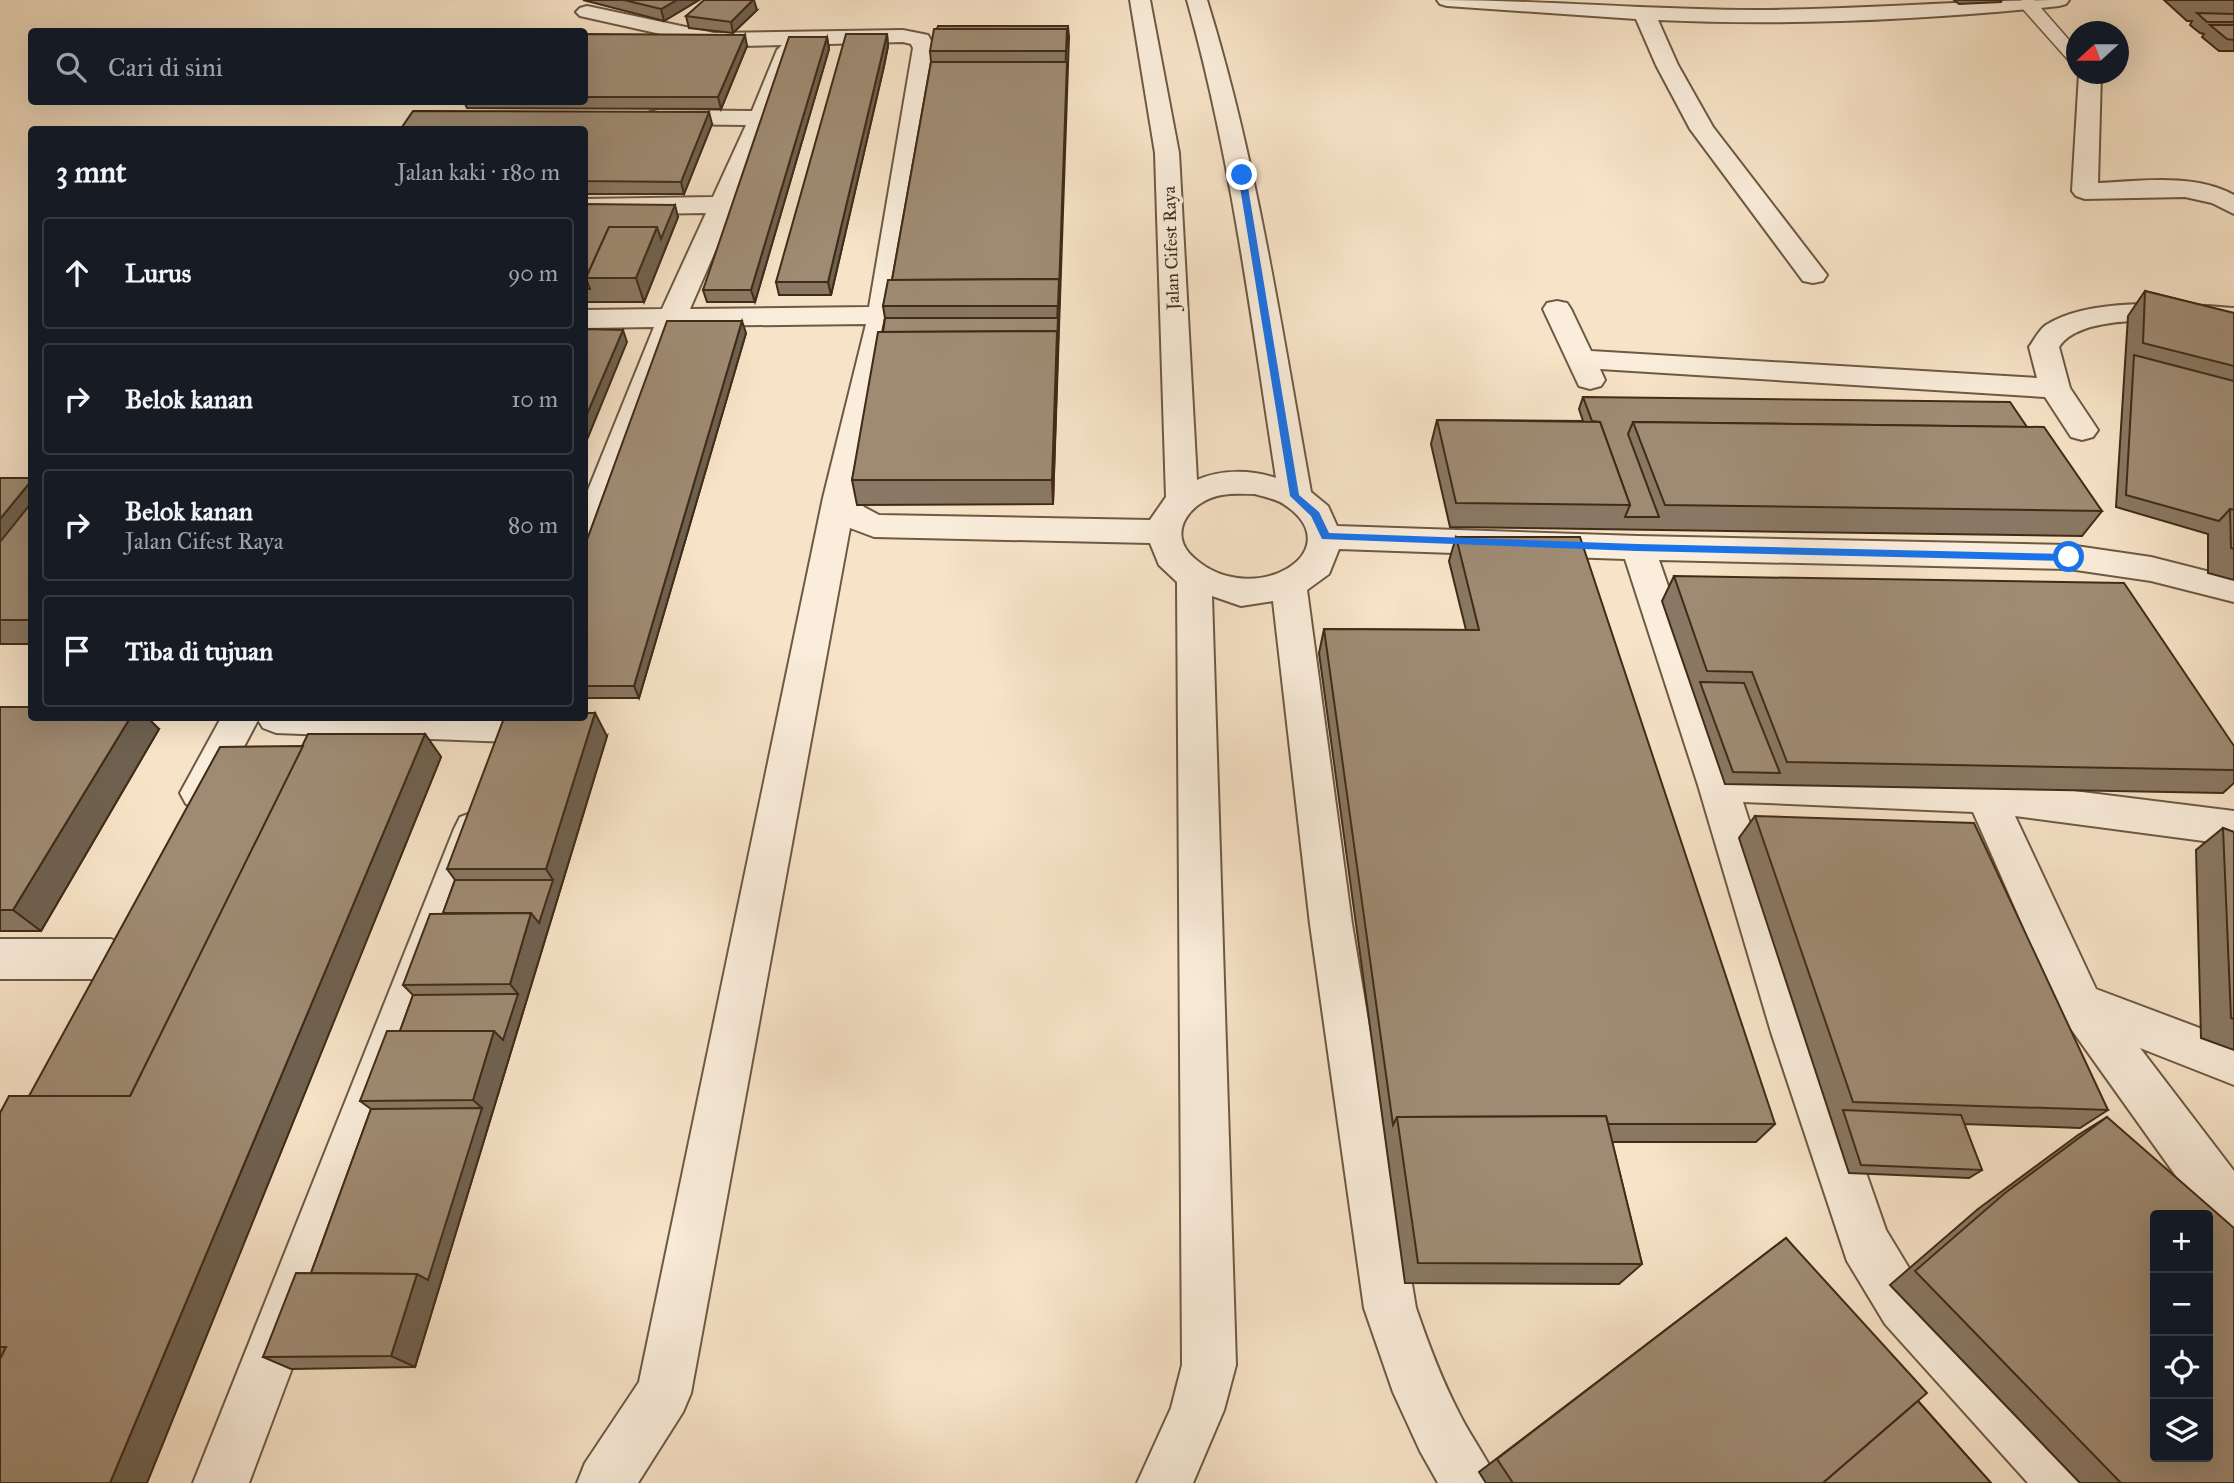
<!DOCTYPE html>
<html lang="id">
<meta charset="utf-8">
<style>
body{margin:0;font-family:"IM FELL Great Primer",serif;background:#20242c;color:#f1f3f6}
.controls{position:absolute;right:21px;bottom:21px;display:grid;overflow:hidden;border-radius:7px;box-shadow:0 7px 28px #0002}
.controls button{width:63px;height:63px;display:grid;place-items:center;padding:0;border:0;border-bottom:2px solid #363941;background:#171b24;color:#f1f3f6;font:35px sans-serif}
.compass{position:absolute;left:2066px;top:21px;width:63px;height:63px;border-radius:50%;background:#171b24;box-shadow:0 7px 28px #0002;rotate:249deg}
.stop{position:absolute;width:21px;height:21px;margin:-16px;border:5px solid #1a73e8;border-radius:50%;background:#fff}
.stop.end{background:#1a73e8;border-color:#fff;box-shadow:0 2px 7px #0008}
.list{margin:0;padding:0;list-style:none}
h2{display:flex;justify-content:space-between;align-items:center;height:91px;margin:0;padding:0 28px;font-size:30px}
h2 small{font-size:23px;font-weight:400;color:#9ea1a6}
.list li{display:grid;grid-template-columns:46px 1fr auto;gap:21px;align-items:center;box-sizing:border-box;height:112px;margin:0 14px 14px;padding:0 14px;border:2px solid #363941;border-radius:7px}
.list b{display:block;font-size:26px;white-space:nowrap}
.list p{margin:0;font-size:23px;white-space:nowrap;color:#9ea1a6}
.list em{font-size:23px;font-style:normal;color:#9ea1a6}
.icon{flex:none;width:38px;height:38px;fill:none;stroke:currentColor;stroke-width:2;stroke-linecap:round;stroke-linejoin:round}
.map{position:relative;flex:none;width:2234px;height:1483px;overflow:hidden}
.search{position:absolute;background:#171b24;box-shadow:0 7px 28px #0002;left:28px;top:28px;width:560px;height:77px;display:flex;align-items:center;gap:18px;box-sizing:border-box;padding:0 24px;border-radius:7px;color:#9ea1a6;font-size:26px}
.panel{position:absolute;background:#171b24;box-shadow:0 7px 28px #0002;left:28px;top:126px;width:560px;height:595px;border-radius:7px}
.map>svg:first-child{display:block}
.lines{fill:none;stroke-linecap:round;stroke-linejoin:round}
.service-casing{stroke:#6e5943;stroke-width:3}
.minor-casing{stroke:#6e5943;stroke-width:4}
.service{fill:#faeddb;fill-rule:evenodd}
.minor{fill:#faeddb;fill-rule:evenodd}
.wall{fill:#897863;stroke:#402b17;stroke-width:2}
.shaded-wall{fill:#6f6150;stroke:#402b17;stroke-width:2}
.building{fill:#9f8b73;stroke:#402b17;stroke-width:2;fill-rule:evenodd}
.route{fill:#1a73e8}
.labels{text-anchor:middle;dominant-baseline:central;stroke-width:7;stroke-linejoin:round;paint-order:stroke}
.far-street-label{font-size:18px;fill:#402b17;stroke:#faeddb}
</style>
<div class="map">
<svg width="2234" height="1483" viewBox="0 0 2234 1483">
<rect width="100%" height="100%" fill="#f7e3c7"/>
<filter id="stains"><feTurbulence type="fractalNoise" baseFrequency=".00286" numOctaves="4"/><feColorMatrix values="0 0 0 0 .2 0 0 0 0 .09 0 0 0 0 .02 0 0 0 .5 -.17"/></filter>
<radialGradient id="worn" r=".72"><stop offset=".6" stop-color="#630" stop-opacity="0"/><stop offset="1" stop-color="#630" stop-opacity=".3"/></radialGradient>
<g class="lines">
<!-- service casing -->
<g class="service-casing">
<polygon id="service" points="2022,0 2034,0 2076,48 2076,63 2070,62 2022,8 2019,4"/>
</g>
<!-- minor casing -->
<g class="minor-casing">
<g id="minor">
<path d="M1130 0H1150L1179 153 1197 480C1221 469 1252 470 1276 478 1251 317 1231 156 1187 0H1207C1257 161 1281 326 1311 492L1328 506 1337 526 1638 536 2069 545 2151 557 2234 578V602L2151 581 2069 569 1659 560 1732 770 1986 780 2234 811V845L2015 816 2096 989 2234 1041V1085L2140 1048 2234 1171V1233L2216 1226 2186 1190 2064 1019 1973 812 1743 802 1817 1032 1886 1230 1921 1288 2086 1463 2094 1483H2028L1885 1324 1847 1261 1771 1032 1698 785 1625 559 1339 549 1329 574 1307 590 1352 924 1416 1308C1428 1343 1441 1378 1458 1411 1470 1436 1487 1457 1498 1483H1438L1420 1451 1393 1392 1364 1308 1310 924 1273 601 1241 606 1212 596 1236 1365 1224 1410 1193 1483H1137L1171 1408 1182 1365 1177 582 1159 565 1150 543 874 537 850 528 691 1393 683 1412 638 1483H577L585 1463 639 1382 823 498 866 324 683 326 601 543 596 551 584 555V500L654 327 584 328V310L662 309 706 213 584 215V199L713 197 746 125 658 124 650 122 646 117 650 112 658 110 752 111 777 50 782 45 693 47 685 45 683 39 580 16 576 12 580 8 587 6 714 33 903 30 928 35 935 48 896 315 856 497 864 507 879 515 1150 520 1166 497 1155 153ZM903 42 911 44 913 48 869 307 690 309 773 118 799 50 793 45ZM1255 494C1264 497 1277 499 1285 505 1353 551 1253 611 1194 558 1165 533 1191 500 1222 495 1233 493 1244 494 1255 494Z"/>
<path d="M1437 0C1544 0 1649 10 1755 10 1860 10 1965 0 2069 0L2066 4 2059 6C1925 20 1792 26 1658 20L1678 65 1713 127 1827 275 1823 281 1813 283 1803 281 1690 129 1656 65 1636 19 1447 6 1440 4Z"/>
<path d="M2079 74H2101L2098 183C2140 181 2195 173 2234 195V214L2212 203 2185 197 2085 199 2076 196 2072 191Z"/>
<path d="M1557 301 1567 303 1571 309 1591 351 2037 378 2029 347C2034 340 2039 330 2046 325 2091 296 2182 304 2234 308V324C2195 322 2082 309 2059 347L2070 388 2098 430 2093 437 2082 440 2071 437 2045 397 1600 369 1605 380 1601 386 1590 389 1579 386 1543 309 1547 303Z"/>
<polygon points="221,718 527,718 532,727 526,738 513,742 276,733 263,728 258,720 214,804 200,809 186,804 180,793"/>
<polygon points="474,812 488,817 494,829 249,1483 193,1483 454,829 460,817"/>
<polygon points="0,939 111,939 126,945 133,959 126,973 111,979 0,979"/>
</g>
</g>
<!-- service -->
<use href="#service" class="service"/>
<!-- minor -->
<use href="#minor" class="minor"/>
</g>
<!-- wall -->
<g class="wall">
<polygon points="583,0 699,0 664,21"/>
<polygon points="1954,0 2002,0 2001,2 1959,4"/>
<polygon points="2164,0 2234,0 2234,51 2219,51 2202,37 2204,34 2200,33 2190,25 2192,21 2187,21"/>
<polygon points="757,10 733,33 689,28 686,16"/>
<polygon points="1068,26 1053,504 857,505 852,480 885,318 883,306 892,280 931,62 930,51"/>
<polygon points="584,34 747,46 721,109 467,108 464,102 584,102"/>
<polygon points="887,34 888,46 884,66 831,295 779,295 776,282"/>
<polygon points="827,37 829,49 755,302 707,302 703,290"/>
<polygon points="712,124 684,194 584,194 584,130"/>
<polygon points="584,204 678,217 644,302 584,302"/>
<polygon points="2145,291 2234,313 2234,580 2208,573 2208,534 2116,507 2128,316"/>
<polygon points="746,333 639,698 584,698 584,548"/>
<polygon points="1583,397 2027,427 2102,511 2082,536 1450,527 1431,444 1437,420 1583,421 1579,409"/>
<rect x="0" y="478" width="32" height="166"/>
<polygon points="1456,537 1775,1124 1756,1142 1612,1142 1642,1264 1619,1284 1405,1283 1319,653 1324,629 1466,630 1449,561"/>
<polygon points="1674,576 2234,746 2234,783 2223,793 1725,784 1662,601"/>
<polygon points="0,707 159,729 41,931 0,931"/>
<polygon points="425,734 441,757 223,1293 0,1483 0,1113 29,1096 303,746"/>
<polygon points="607,736 415,1367 291,1369 263,1357 311,1273 371,1109 360,1101 400,1031 413,995 403,985 443,913 455,880 447,869"/>
<polygon points="1755,816 2108,1110 2080,1128 1964,1124 1982,1170 1969,1178 1849,1173 1739,838"/>
<polygon points="2223,828 2234,832 2234,1050 2201,1038 2196,850"/>
<polygon points="2107,1117 2234,1483 2080,1483 1890,1285 1978,1209 2078,1135"/>
<polygon points="1786,1238 1918,1401 1991,1483 1486,1483 1479,1472"/>
</g>
<!-- shaded-wall -->
<g class="shaded-wall">
<polygon points="677,0 699,0 664,21 661,9"/>
<polygon points="753,0 754,0 757,10 733,33 731,22"/>
<polygon points="1068,26 1069,37 1053,504 1052,480 1066,51"/>
<polygon points="887,34 888,46 884,66 831,295 828,282"/>
<polygon points="745,35 747,46 721,109 718,97"/>
<polygon points="827,37 829,49 755,302 751,290"/>
<polygon points="709,112 712,124 684,194 681,182"/>
<polygon points="675,205 678,217 644,302 636,278 657,227"/>
<polygon points="742,321 746,333 639,698 634,686"/>
<polygon points="623,330 627,342 584,447 584,421"/>
<polygon points="32,480 32,555 0,596 0,519"/>
<polygon points="595,713 607,736 415,1367 391,1356 417,1274 482,1108 473,1100 494,1031 518,994 510,984 531,913 553,880 546,869"/>
<polygon points="130,718 148,718 159,729 41,931 13,910"/>
<polygon points="425,734 441,757 147,1483 110,1483"/>
</g>
<!-- building -->
<g class="building">
<polygon points="624,0 677,0 661,9"/>
<polygon points="704,0 753,0 731,22 686,16"/>
<polygon points="2197,13 2234,14 2234,22 2207,22"/>
<polygon points="2210,25 2234,25 2234,40 2227,39"/>
<polygon points="938,26 1068,26 1068,40 1067,29 937,29"/>
<polygon points="934,29 1067,29 1066,51 930,51"/>
<polygon points="584,34 745,35 718,97 584,97"/>
<polygon points="846,34 887,34 828,282 776,282"/>
<polygon points="789,37 827,37 751,290 703,290"/>
<polygon points="931,62 1067,62 1059,290 1059,279 892,280"/>
<polygon points="413,111 709,112 681,182 584,181 584,130 400,130"/>
<polygon points="584,204 675,205 661,239 657,227 609,227 586,278 590,289 584,289"/>
<polygon points="609,227 657,227 636,278 586,278"/>
<polygon points="1059,279 1058,306 883,306 888,280"/>
<polygon points="2145,291 2234,313 2234,366 2143,343"/>
<polygon points="885,318 1058,318 1057,343 1057,331 883,332"/>
<polygon points="667,321 742,321 634,686 584,686 584,548"/>
<polygon points="584,329 623,330 584,421"/>
<polygon points="1057,331 1052,480 852,480 878,332"/>
<polygon points="2134,355 2234,381 2234,510 2230,509 2219,521 2126,495"/>
<polygon points="1583,397 2010,402 2027,427 1633,422 1628,434 1659,517 1625,517 1630,505 1600,422 1592,421"/>
<polygon points="1437,420 1600,422 1630,505 1456,503"/>
<polygon points="1633,422 2044,427 2102,511 1665,505"/>
<polygon points="0,478 32,478 32,480 0,519"/>
<polygon points="32,502 32,620 0,620 0,542"/>
<polygon points="2230,509 2234,510 2234,549 2231,548"/>
<polygon points="1456,537 1580,537 1775,1124 1608,1124 1606,1116 1397,1117 1393,1125 1324,629 1479,630"/>
<polygon points="1674,576 2124,583 2234,746 2234,770 1787,762 1752,672 1707,671"/>
<polygon points="1700,682 1744,683 1780,773 1733,772"/>
<polygon points="0,707 32,707 32,718 130,718 13,910 0,910"/>
<polygon points="584,713 595,713 546,869 447,869 504,718 584,718"/>
<polygon points="308,734 425,734 110,1483 0,1483 0,1359 6,1347 0,1347 0,1113 9,1096 130,1096"/>
<polygon points="303,746 130,1096 29,1096 220,747"/>
<polygon points="1755,816 1974,823 2108,1110 1853,1102"/>
<polygon points="2223,828 2234,832 2234,1019 2231,1018"/>
<polygon points="455,880 553,880 539,923 531,913 443,913"/>
<polygon points="531,913 510,984 403,985 430,914"/>
<polygon points="518,994 503,1040 494,1031 400,1031 413,995"/>
<polygon points="387,1031 494,1031 473,1100 360,1101"/>
<polygon points="482,1108 428,1280 417,1274 311,1273 371,1109"/>
<polygon points="1843,1110 1961,1115 1982,1170 1861,1165"/>
<polygon points="1606,1116 1642,1264 1418,1263 1397,1117"/>
<path d="M2107 1117 2234 1228V1483H2121L1915 1271 2005 1193ZM2155 1215H2208V1457H2155Z"/>
<polygon points="1786,1238 1927,1393 1823,1483 1513,1483 1497,1459"/>
<polygon points="296,1273 417,1274 391,1356 263,1357"/>
<polygon points="1918,1401 1991,1483 1823,1483"/>
</g>
<!-- route -->
<polygon class="route" points="1242,173 1246,175 1299,495 1319,512 1329,533 1637,544 2069,554 2074,557 2069,561 1637,551 1322,539 1311,516 1290,496 1238,175"/>
<g class="labels">
<!-- far-street labels -->
<g class="far-street-label">
<text transform="translate(1171 248) rotate(-92)">Jalan Cifest Raya</text>
</g>
</g>
<rect width="100%" height="100%" filter="url(#stains)"/>
<rect width="100%" height="100%" fill="url(#worn)"/>
</svg>
<div class="controls">
<button>+</button>
<button>−</button>
<button><svg class="icon" aria-label="locate" viewBox="0 0 24 24"><circle cx="12" cy="12" r="6"/><path d="M12 2v4M12 18v4M2 12h4M18 12h4"/></svg></button>
<button><svg class="icon" aria-label="layers" viewBox="0 0 24 24"><path d="M12 4l9 5-9 5-9-5zM3 14l9 5 9-5"/></svg></button>
</div>
<svg class="compass" viewBox="-18 -18 36 36"><path d="M0-13l5 13h-10z" fill="#e53935"/><path d="M0 13l5-13h-10z" fill="#9ea1a6"/></svg>
<div class="stop" style="left:2069px;top:557px"></div>
<div class="stop end" style="left:1242px;top:175px"></div>
<div class="search"><svg class="icon" aria-label="search" viewBox="0 0 24 24"><circle cx="10" cy="10" r="6"/><path d="M15 15l6 6"/></svg>Cari di sini</div>
<section class="panel">
<h2>3 mnt<small>Jalan kaki · 180 m</small></h2>
<ul class="list">
<li><svg class="icon" aria-label="ahead" viewBox="0 0 24 24"><path d="M12 20V5M6 11l6-6 6 6"/></svg><div><b>Lurus</b></div><em>90 m</em></li>
<li><svg class="icon" aria-label="right" viewBox="0 0 24 24"><path d="M7 20v-9h11M14 6l5 5-5 5"/></svg><div><b>Belok kanan</b></div><em>10 m</em></li>
<li><svg class="icon" aria-label="right" viewBox="0 0 24 24"><path d="M7 20v-9h11M14 6l5 5-5 5"/></svg><div><b>Belok kanan</b><p>Jalan Cifest Raya</p></div><em>80 m</em></li>
<li><svg class="icon" aria-label="arrive" viewBox="0 0 24 24"><path d="M6 21V4h12l-3 4 3 4H6"/></svg><div><b>Tiba di tujuan</b></div></li>
</ul>
</section>
</div>
